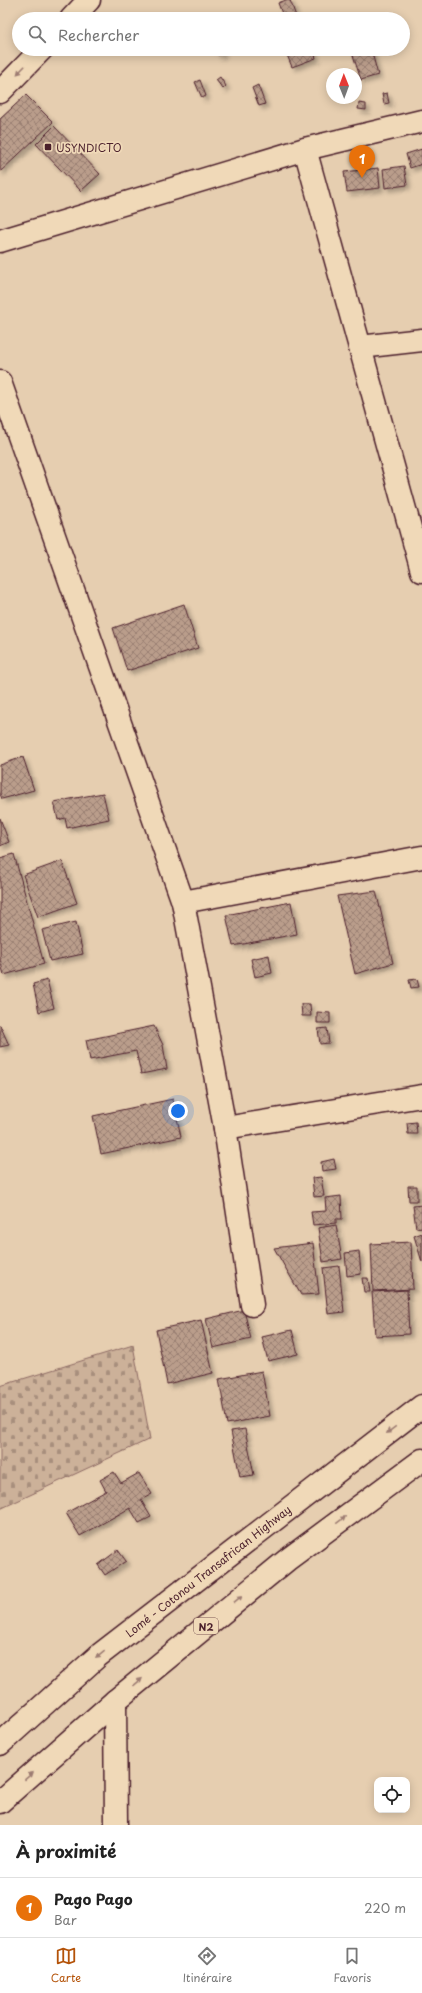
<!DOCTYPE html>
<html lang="fr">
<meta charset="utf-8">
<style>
body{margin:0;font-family:"Playpen Sans",sans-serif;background:#f2f2f2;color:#222}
.controls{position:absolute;right:12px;bottom:12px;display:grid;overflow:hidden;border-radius:8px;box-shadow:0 2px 10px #0003}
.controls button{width:36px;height:36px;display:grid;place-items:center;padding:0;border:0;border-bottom:1px solid #e0e0e0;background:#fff;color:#222;font:20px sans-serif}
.compass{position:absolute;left:326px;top:68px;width:36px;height:36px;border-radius:50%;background:#fff;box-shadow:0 2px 10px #0003;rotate:359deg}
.you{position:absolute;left:178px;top:1111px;width:14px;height:14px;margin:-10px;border:3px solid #fff;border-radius:50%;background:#1a73e8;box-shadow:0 0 0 6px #1a73e833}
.badge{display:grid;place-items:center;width:26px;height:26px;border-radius:50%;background:#b45309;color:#fff;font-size:13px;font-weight:700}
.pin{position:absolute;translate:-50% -33px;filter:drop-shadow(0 1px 2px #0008)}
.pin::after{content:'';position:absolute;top:21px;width:14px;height:12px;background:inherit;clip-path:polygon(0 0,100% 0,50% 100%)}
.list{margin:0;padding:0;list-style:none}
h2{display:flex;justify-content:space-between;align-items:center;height:52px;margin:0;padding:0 16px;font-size:17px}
h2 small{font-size:13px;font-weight:400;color:#767676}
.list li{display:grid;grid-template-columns:26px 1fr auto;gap:12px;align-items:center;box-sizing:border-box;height:60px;padding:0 16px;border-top:1px solid #e0e0e0}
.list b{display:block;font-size:15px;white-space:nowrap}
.list p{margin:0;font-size:13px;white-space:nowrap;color:#767676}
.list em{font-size:13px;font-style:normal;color:#767676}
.icon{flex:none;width:22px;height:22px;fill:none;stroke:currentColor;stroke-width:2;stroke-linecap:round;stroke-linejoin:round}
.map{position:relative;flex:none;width:422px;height:1825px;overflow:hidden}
.search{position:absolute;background:#fff;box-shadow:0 2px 10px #0003;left:12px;right:12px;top:12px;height:44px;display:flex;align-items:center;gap:10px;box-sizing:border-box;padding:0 14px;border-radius:22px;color:#767676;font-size:15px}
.sheet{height:112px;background:#fff}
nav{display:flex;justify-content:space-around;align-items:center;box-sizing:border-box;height:56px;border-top:1px solid #e0e0e0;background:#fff;font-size:11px;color:#767676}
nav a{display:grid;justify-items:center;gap:2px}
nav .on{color:#b45309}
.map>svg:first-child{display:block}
.cemetery{fill:url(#cemetery-stones);stroke:#8b6862}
.building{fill:url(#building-cross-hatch);stroke:#4a1f2b;filter:url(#shadow)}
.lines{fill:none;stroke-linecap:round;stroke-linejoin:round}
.minor-casing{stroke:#4a1f2b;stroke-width:25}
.tertiary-casing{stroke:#4a1f2b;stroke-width:25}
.trunk-casing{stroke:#4a1f2b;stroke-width:25}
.minor{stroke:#f0d9b8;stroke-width:22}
.tertiary{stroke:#f0d9b8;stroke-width:22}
.trunk{stroke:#f0d9b8;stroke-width:22}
.oneway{fill:#9d7c72}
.poi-dot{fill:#4a1f2b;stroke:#f0d9b8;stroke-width:1.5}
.labels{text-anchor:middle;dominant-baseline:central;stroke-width:3.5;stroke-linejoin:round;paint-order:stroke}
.shield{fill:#f0d9b8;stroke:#7c5755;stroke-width:1}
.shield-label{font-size:10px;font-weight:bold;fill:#4a1f2b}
.poi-label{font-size:11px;fill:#4a1f2b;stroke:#f0d9b8;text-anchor:start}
.street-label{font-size:11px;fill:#4a1f2b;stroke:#f0d9b8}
</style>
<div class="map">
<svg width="422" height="1825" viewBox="0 0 422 1825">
<defs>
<pattern id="cemetery-stones" width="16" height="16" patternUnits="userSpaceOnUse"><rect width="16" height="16" fill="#ccb199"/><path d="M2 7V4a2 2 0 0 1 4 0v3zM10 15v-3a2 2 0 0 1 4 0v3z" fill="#a88f7d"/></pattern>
<pattern id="building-cross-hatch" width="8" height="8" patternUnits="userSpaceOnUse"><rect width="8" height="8" fill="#ba9d8b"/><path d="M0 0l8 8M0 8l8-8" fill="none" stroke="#997f72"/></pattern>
<filter id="shadow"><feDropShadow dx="3.5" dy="3.5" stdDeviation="2" flood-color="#0004"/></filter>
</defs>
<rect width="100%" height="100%" fill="#e6ceb0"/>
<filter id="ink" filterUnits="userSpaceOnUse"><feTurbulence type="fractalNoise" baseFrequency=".025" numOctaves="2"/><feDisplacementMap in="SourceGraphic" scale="8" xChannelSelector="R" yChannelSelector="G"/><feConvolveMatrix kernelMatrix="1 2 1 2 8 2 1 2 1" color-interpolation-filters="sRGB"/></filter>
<g filter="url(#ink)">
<!-- cemetery -->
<polygon class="cemetery" points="133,1345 150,1439 0,1509 0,1386"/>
<!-- building -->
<g class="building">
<polygon points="286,0 290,0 297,19 284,19 278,3"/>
<polygon points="215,49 220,49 223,54 218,55"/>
<polygon points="303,49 313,49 316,58 292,67 287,55"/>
<polygon points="351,49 371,49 378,75 361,80"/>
<polygon points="220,77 226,86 223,89 216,80"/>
<polygon points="200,80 206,96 202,98 195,82"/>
<polygon points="258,85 265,104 259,106 252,88"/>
<polygon points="387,93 389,103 384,104 382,94"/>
<polygon points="26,95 53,122 0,172 0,119"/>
<polygon points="359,103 366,104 366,110 358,109"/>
<polygon points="54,126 100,174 81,191 36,144"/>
<polygon points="422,149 422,164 410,168 406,154"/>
<polygon points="404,166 407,185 385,188 383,169"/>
<polygon points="378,168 380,188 347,192 344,172"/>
<polygon points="184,604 198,648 127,671 113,628"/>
<polygon points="23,757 34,790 2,799 0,794 0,765"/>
<polygon points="103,793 109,819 67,828 65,818 58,820 54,802"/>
<polygon points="0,818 9,842 0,846"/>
<polygon points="14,854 44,964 4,975 0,960 0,858"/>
<polygon points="62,861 77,903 38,917 23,875"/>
<polygon points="376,891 393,963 355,974 337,896"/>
<polygon points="291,902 297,934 233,946 226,915"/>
<polygon points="76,922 83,954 50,961 42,930"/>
<polygon points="269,955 272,973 255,977 251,959"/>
<polygon points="417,979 419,987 411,988 409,980"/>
<polygon points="47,980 54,1008 39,1012 33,984"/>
<polygon points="301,1004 310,1004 311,1016 302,1016"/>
<polygon points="317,1012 330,1013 330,1023 317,1023"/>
<polygon points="0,1025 9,1045 0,1047"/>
<polygon points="154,1026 163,1045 167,1069 141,1074 136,1051 90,1060 86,1040"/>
<polygon points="327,1028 329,1043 320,1044 318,1029"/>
<polygon points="173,1099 181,1137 101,1154 93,1116"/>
<polygon points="416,1122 417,1134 408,1134 407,1123"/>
<polygon points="334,1159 336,1169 322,1171 321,1162"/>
<polygon points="321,1177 324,1196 314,1197 312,1178"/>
<polygon points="408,1186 417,1186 417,1201 409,1201"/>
<polygon points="341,1196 342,1219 336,1219 336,1223 313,1225 311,1212 326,1211 325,1198"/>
<polygon points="422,1205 422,1227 416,1228 413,1206"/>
<polygon points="336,1225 342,1259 323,1262 318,1228"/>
<polygon points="422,1233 422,1262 414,1236"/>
<polygon points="411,1242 413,1289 373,1291 371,1244"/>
<polygon points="313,1243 319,1294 301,1295 274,1248"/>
<polygon points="359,1251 361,1274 347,1276 345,1253"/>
<polygon points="339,1266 344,1312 328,1314 323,1268"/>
<polygon points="362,1278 368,1278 370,1292 364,1292"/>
<polygon points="407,1290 409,1334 375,1336 372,1292"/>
<polygon points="244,1310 251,1339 213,1348 206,1319"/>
<polygon points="201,1320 213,1373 167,1384 156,1330"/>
<polygon points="292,1330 298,1354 268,1361 262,1337"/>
<polygon points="262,1371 270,1416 227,1424 219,1379"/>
<polygon points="245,1429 254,1475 240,1477 231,1431"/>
<polygon points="114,1472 121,1483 139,1473 152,1494 141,1500 151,1517 139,1523 130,1508 80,1536 66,1513 106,1491 100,1480"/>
<polygon points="118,1550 126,1561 105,1575 98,1565"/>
</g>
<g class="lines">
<!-- minor casing -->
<g class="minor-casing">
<g id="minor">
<polyline points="305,149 422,571"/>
<polyline points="360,347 422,340"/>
<polyline points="0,382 183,902 225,1128 252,1305"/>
<polyline points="183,902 422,857"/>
<polyline points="225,1128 422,1096"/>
<polyline points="115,1701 116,1825"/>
</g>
</g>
<!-- tertiary casing -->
<g class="tertiary-casing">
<g id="tertiary">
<polyline points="71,19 89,0"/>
<polyline points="0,92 42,49"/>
<polyline points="0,241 305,149 422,121"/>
</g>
</g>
<!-- trunk casing -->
<g class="trunk-casing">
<g id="trunk">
<polyline points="0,1744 98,1656 422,1406"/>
<polyline points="0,1802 115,1701 287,1560 422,1460"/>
</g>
</g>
<!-- minor -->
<use href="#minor" class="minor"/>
<!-- tertiary -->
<use href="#tertiary" class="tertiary"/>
<!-- trunk -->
<use href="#trunk" class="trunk"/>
</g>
<!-- one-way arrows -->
<defs><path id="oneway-solid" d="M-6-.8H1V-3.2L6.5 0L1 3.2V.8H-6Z"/></defs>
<g class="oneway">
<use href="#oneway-solid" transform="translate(21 70) rotate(134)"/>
<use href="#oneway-solid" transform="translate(391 1430) rotate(143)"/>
<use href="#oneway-solid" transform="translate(341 1520) rotate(-37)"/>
<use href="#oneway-solid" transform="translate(238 1599) rotate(-39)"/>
<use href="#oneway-solid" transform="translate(100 1655) rotate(141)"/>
<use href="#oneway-solid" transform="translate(138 1682) rotate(-40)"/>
<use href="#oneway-solid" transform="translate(29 1776) rotate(-41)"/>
</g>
</g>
<!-- markers -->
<rect class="poi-dot" x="44" y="143" width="8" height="8" rx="2"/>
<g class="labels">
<!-- shield labels -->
<rect class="shield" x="194" y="1618" width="24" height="16" rx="3"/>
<g class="shield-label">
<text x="206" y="1626">N2</text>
</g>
<!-- poi labels -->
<g class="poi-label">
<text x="56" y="147">USYNDICTO</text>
</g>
<!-- street labels -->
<g class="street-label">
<text transform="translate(208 1571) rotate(-38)">Lomé - Cotonou Transafrican Highway</text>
</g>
</g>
</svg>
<div class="controls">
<button><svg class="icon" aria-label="locate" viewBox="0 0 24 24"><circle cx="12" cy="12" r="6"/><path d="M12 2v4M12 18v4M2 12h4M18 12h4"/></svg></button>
</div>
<svg class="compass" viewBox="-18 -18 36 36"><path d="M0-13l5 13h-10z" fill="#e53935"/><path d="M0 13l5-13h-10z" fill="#767676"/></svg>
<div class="you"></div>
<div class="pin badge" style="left:362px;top:178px;background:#e8710a">1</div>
<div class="search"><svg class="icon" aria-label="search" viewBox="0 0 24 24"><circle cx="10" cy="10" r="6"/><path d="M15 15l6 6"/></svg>Rechercher</div>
</div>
<section class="sheet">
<h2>À proximité<small></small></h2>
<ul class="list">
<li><span class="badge" style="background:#e8710a">1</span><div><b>Pago Pago</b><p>Bar</p></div><em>220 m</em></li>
</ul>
</section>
<nav>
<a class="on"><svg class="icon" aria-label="map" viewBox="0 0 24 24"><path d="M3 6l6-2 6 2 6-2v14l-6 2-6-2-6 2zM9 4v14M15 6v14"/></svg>Carte</a>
<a><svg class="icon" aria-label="directions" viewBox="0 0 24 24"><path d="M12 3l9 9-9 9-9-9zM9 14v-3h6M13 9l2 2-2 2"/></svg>Itinéraire</a>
<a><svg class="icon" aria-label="saved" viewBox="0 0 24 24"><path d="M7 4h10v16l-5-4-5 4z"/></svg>Favoris</a>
</nav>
